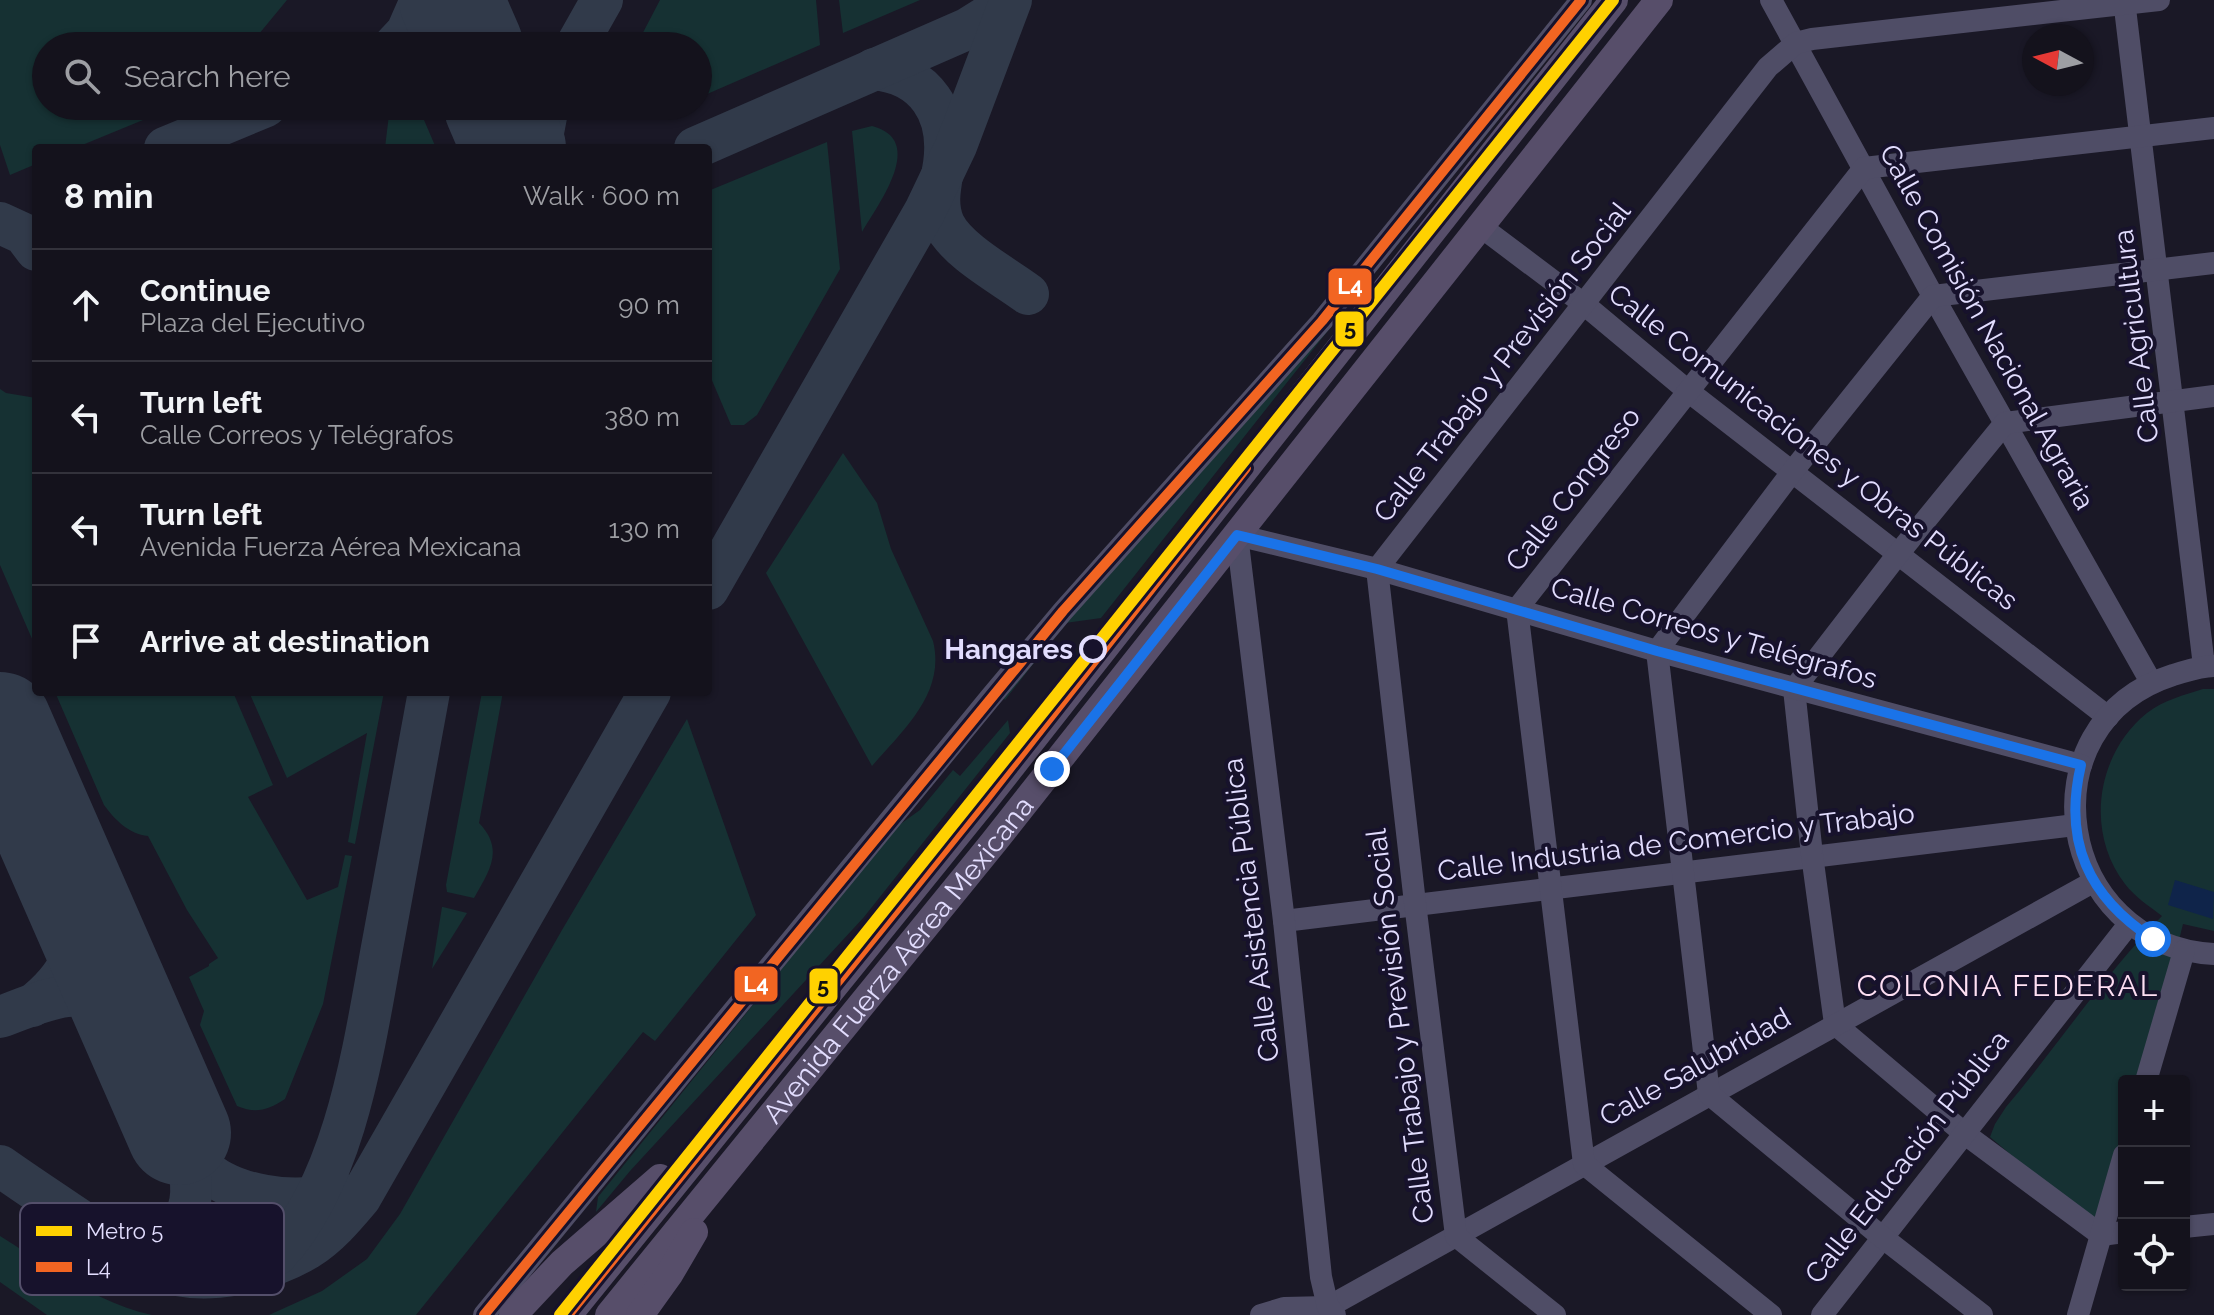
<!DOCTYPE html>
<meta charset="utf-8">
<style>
body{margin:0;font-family:Raleway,sans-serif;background:#1d1b25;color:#f1f3f6}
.controls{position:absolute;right:24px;bottom:24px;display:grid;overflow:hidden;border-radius:8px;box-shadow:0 2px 6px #0004}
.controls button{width:72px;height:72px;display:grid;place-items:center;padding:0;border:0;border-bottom:2px solid #33323b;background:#14121c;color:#f1f3f6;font:40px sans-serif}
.compass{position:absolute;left:2022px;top:24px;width:72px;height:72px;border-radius:50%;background:#14121c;box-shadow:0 2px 6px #0004;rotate:277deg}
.stop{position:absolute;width:24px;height:24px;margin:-18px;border:6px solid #1a73e8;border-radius:50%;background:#fff}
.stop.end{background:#1a73e8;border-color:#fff;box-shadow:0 2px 8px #0008}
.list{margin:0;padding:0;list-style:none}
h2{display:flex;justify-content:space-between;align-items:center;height:104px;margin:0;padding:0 32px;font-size:34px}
h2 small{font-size:26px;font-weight:400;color:#9d9ea3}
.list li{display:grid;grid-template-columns:52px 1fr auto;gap:24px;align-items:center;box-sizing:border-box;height:112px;padding:0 32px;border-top:2px solid #33323b}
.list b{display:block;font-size:30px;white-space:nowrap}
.list p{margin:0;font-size:26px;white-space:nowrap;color:#9d9ea3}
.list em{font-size:26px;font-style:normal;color:#9d9ea3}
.icon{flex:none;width:44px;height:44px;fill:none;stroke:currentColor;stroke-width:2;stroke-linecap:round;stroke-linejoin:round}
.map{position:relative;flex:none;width:2214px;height:1315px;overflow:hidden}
.search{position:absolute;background:#14121c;box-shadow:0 2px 6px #0004;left:32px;top:32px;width:680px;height:88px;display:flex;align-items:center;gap:20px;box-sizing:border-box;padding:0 28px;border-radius:44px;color:#9d9ea3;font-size:30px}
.panel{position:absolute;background:#14121c;box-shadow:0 2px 6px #0004;left:32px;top:144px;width:680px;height:552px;border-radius:8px}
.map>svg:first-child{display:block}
.green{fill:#163133}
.water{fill:#0f244a}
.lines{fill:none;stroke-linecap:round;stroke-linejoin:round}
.taxiway{stroke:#313a4a;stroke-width:42}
.runway{stroke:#313a4a;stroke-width:104}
.minor{stroke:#4f4d66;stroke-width:22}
.major{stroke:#574e6a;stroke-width:28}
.bus-1-casing{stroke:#17122c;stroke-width:16}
.bus-1{stroke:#f26522;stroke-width:10}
.metro-1-casing{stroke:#17122c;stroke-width:18}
.metro-1{stroke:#ffd100;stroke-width:12}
.route{stroke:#1a73e8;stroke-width:10}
.stop-dot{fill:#17122c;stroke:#e2ddfe;stroke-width:4}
.labels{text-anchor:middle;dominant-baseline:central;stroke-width:8;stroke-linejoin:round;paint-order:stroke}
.street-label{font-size:28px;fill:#e2ddfe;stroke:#17122c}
.stop-label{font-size:28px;font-weight:bold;fill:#e2ddfe;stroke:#17122c;text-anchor:end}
.neighbourhood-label{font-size:30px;letter-spacing:2px;fill:#fedff3;stroke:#17122c}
.key{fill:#17122c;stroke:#544f6b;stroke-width:2}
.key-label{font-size:22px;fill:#e2ddfe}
.line-badge{stroke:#17122c;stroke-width:3}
.badge-label{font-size:22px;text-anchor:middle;font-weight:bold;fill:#fff}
.pale-badge-label{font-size:22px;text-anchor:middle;font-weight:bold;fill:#111}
</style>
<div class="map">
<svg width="2214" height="1315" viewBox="0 0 2214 1315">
<rect width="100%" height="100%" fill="#1a1826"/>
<!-- green -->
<g class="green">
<polygon points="0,0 287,0 249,46 46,46 46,106 177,106 75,148 36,148 36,164 10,175 0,145"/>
<polygon points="660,0 816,0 820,45 698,98 698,46 636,46"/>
<polygon points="839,0 920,0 843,33"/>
<polygon points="390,106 418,106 436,148 385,148"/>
<path d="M617 106H677C657 114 636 118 617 106Z"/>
<path d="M872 126C927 140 879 203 862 232L852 131Z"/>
<polygon points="827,142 840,269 757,415 744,425 731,425 708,371 708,191"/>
<polygon points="1357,294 1101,618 1065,623 1005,700 998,691"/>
<polygon points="0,389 6,393 36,398 36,648 0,565"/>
<path d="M843 453 877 503 891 549 933 641C946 693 903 730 872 766L766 573Z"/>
<path d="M2203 689H2214V931L2183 924 2144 1081H2124V1151L2105 1214 2088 1220 1990 1137 1995 1124 2006 1107C2059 1044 2104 975 2162 916 2149 906 2135 897 2125 884 2085 832 2096 754 2147 713 2164 700 2184 695 2203 689Z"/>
<path d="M55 692H233L273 785 248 797 307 900 338 887 345 855 352 856 323 1004 285 1099C268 1110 256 1114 237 1106L200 1025 204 1011 189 977 209 966V964L218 958 187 910 148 836C129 834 115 820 104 805Z"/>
<polygon points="249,692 384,692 355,844 348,842 367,733 287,778"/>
<path d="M482 692H503L479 823C505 850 489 871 474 898L447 892 446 885Z"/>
<polygon points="687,719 756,915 655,1041 643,1032 416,1315 269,1315 322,1291 367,1259 400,1214 562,930"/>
<polygon points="1008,720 1010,733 864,917 630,1171 596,1212 598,1197 781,970 841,884 878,840 920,810 953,770 960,776"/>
<polygon points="443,907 467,913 432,969 442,907"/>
<path d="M0 1236C48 1266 96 1303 152 1315H47L0 1282Z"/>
</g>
<!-- water -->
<polygon class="water" points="2175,880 2214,892 2213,919 2168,905"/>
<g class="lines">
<!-- taxiway -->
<g class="taxiway">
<polyline points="459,19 479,46"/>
<polyline points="397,43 427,42 446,46"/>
<polyline points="394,46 407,32 421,0"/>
<polyline points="576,46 602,0"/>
<path d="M874 69C926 74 951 113 944 164 941 183 935 204 944 224 957 251 1004 276 1028 294"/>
<polyline points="501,106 525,148"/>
<polyline points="165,148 266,106"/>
<polyline points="540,148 548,106"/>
<polyline points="695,148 967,29 996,11 1006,0"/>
<polyline points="0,223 24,234 36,250"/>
<polyline points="708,589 925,211 956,146 1011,0"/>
<path d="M32 1006C69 977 86 945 76 898"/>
<path d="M0 1017C35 1005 80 980 113 1009 125 1020 134 1036 143 1050"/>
<path d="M179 1133C185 1145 190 1157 199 1165 231 1197 296 1206 337 1192"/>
<path d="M0 1166C34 1190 68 1212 102 1235 120 1247 138 1262 159 1270 204 1287 266 1273 307 1249 328 1236 344 1217 360 1198L650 692"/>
<path d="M112 1242C188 1247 204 1209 182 1142"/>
<path d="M276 1255C348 1178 365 1038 384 937 399 855 414 774 429 692"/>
</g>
<!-- runway -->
<g class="runway">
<polyline points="451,0 471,46"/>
<polyline points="496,106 514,148"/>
<polyline points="0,724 179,1133"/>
</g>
<!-- minor -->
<g class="minor">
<polyline points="1771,0 1933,296 2151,682"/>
<polyline points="2124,0 2204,666"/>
<polyline points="1480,226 1585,305 1688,391 2108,717"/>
<path d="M2214 666C2200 666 2187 671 2173 675 2020 724 2056 946 2214 954"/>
<polyline points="1284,921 2075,825"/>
<polyline points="2146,1081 2184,951"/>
<polyline points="2184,1227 2214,1224"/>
<polyline points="2124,1232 2101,1235 1965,1134 1835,1024 1812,855 1794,689 1898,554 2005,423 2214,396"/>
<polyline points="484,1315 990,698 1063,611 1322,321 1581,0"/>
<polyline points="1261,1315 1284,1308 1328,1307 2093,882"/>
<polyline points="1335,1315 1328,1307 1321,1277 1284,921 1237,535 1377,569 1657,651 2081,765"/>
<polyline points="1555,1315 1456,1236 1415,903 1377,569 1768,67 1796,43 1812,39 2159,0"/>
<polyline points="1771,1315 1584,1164 1517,609 1864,168 2214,128"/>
<polyline points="1822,1315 2129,924"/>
<polyline points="1982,1315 1882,1237 1709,1094 1657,651 1792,472 1933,296 2214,263"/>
<polyline points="2078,1315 2124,1155"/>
</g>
<!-- major -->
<g class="major">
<polyline points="513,1315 562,1263 660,1178"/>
<polyline points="568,1315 984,801 1614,0"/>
<path id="s1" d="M609 1315 993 843 1659 0"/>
<polyline points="640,1315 670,1273 694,1232"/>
</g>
<!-- bus-1 casing -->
<g class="bus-1-casing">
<g id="bus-1">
<polyline points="484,1315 1063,611 1322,321 1581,0"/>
<polyline points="568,1315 984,801 1246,468"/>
</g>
</g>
<!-- bus-1 -->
<use href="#bus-1" class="bus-1"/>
<!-- metro-1 casing -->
<g class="metro-1-casing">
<polyline id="metro-1" points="560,1315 1613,0"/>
</g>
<!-- metro-1 -->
<use href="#metro-1" class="metro-1"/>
</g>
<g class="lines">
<!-- route -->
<path class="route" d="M1052 769 1237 535 1377 569 1657 651 2081 765C2063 841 2088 897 2153 939"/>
</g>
<!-- markers -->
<circle class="stop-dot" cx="1093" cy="649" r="12"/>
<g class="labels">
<!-- street labels -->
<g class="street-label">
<text transform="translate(1987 327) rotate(61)">Calle Comisión Nacional Agraria</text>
<text transform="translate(2136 336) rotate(-97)">Calle Agricultura</text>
<text transform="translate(1502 362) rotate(-52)">Calle Trabajo y Previsión Social</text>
<text transform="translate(1813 447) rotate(38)">Calle Comunicaciones y Obras Públicas</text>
<text transform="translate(1573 489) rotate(-52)">Calle Congreso</text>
<text transform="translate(1714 633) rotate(16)">Calle Correos y Telégrafos</text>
<text transform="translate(1676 842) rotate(-7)">Calle Industria de Comercio y Trabajo</text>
<text transform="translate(1251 910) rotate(-97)">Calle Asistencia Pública</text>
<text stroke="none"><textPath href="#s1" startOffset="458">Avenida Fuerza Aérea Mexicana</textPath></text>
<text transform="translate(1400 1026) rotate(-97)">Calle Trabajo y Previsión Social</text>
<text transform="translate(1695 1067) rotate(-29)">Calle Salubridad</text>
<text transform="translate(1907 1157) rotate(-52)">Calle Educación Pública</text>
</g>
<!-- stop labels -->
<g class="stop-label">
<text x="1073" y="649">Hangares</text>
</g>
<!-- neighbourhood labels -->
<g class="neighbourhood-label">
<text x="2008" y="985">COLONIA FEDERAL</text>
</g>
</g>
<!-- legend -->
<rect x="20" y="1203" width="264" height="92" rx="12" class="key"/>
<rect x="36" y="1226" width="36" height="10" fill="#ffd100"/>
<rect x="36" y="1262" width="36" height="10" fill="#f26522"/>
<g class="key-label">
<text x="86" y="1239">Metro 5</text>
<text x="86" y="1275">L4</text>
</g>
<g class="line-badge">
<rect x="1327" y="267" width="46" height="39" rx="8" fill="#f26522"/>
<rect x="1334" y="310" width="31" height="38" rx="8" fill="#ffd100"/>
<rect x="733" y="965" width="46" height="38" rx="8" fill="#f26522"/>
<rect x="808" y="967" width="31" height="38" rx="8" fill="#ffd100"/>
</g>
<g class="badge-label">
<text x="1350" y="294">L4</text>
<text x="756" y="992">L4</text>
</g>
<g class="pale-badge-label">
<text x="1350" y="336">5</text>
<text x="823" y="994">5</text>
</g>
</svg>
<div class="controls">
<button>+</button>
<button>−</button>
<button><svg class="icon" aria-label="locate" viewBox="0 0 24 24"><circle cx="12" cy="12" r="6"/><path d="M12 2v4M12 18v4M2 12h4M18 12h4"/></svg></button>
</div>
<svg class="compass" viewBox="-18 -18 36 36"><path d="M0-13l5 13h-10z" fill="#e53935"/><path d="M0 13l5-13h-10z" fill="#9d9ea3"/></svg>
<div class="stop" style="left:2153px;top:939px"></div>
<div class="stop end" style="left:1052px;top:769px"></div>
<div class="search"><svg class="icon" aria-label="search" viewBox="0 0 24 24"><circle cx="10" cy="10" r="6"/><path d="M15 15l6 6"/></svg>Search here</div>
<section class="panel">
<h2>8 min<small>Walk · 600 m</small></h2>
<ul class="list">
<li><svg class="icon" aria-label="ahead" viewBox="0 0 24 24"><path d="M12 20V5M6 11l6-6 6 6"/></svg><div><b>Continue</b><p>Plaza del Ejecutivo</p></div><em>90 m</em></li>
<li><svg class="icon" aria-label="left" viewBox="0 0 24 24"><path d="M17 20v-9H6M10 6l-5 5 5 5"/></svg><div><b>Turn left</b><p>Calle Correos y Telégrafos</p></div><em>380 m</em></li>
<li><svg class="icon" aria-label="left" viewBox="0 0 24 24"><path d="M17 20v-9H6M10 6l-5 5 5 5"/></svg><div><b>Turn left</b><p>Avenida Fuerza Aérea Mexicana</p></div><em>130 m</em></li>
<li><svg class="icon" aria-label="arrive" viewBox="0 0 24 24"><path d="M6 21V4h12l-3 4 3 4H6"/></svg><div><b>Arrive at destination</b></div></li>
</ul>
</section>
</div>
